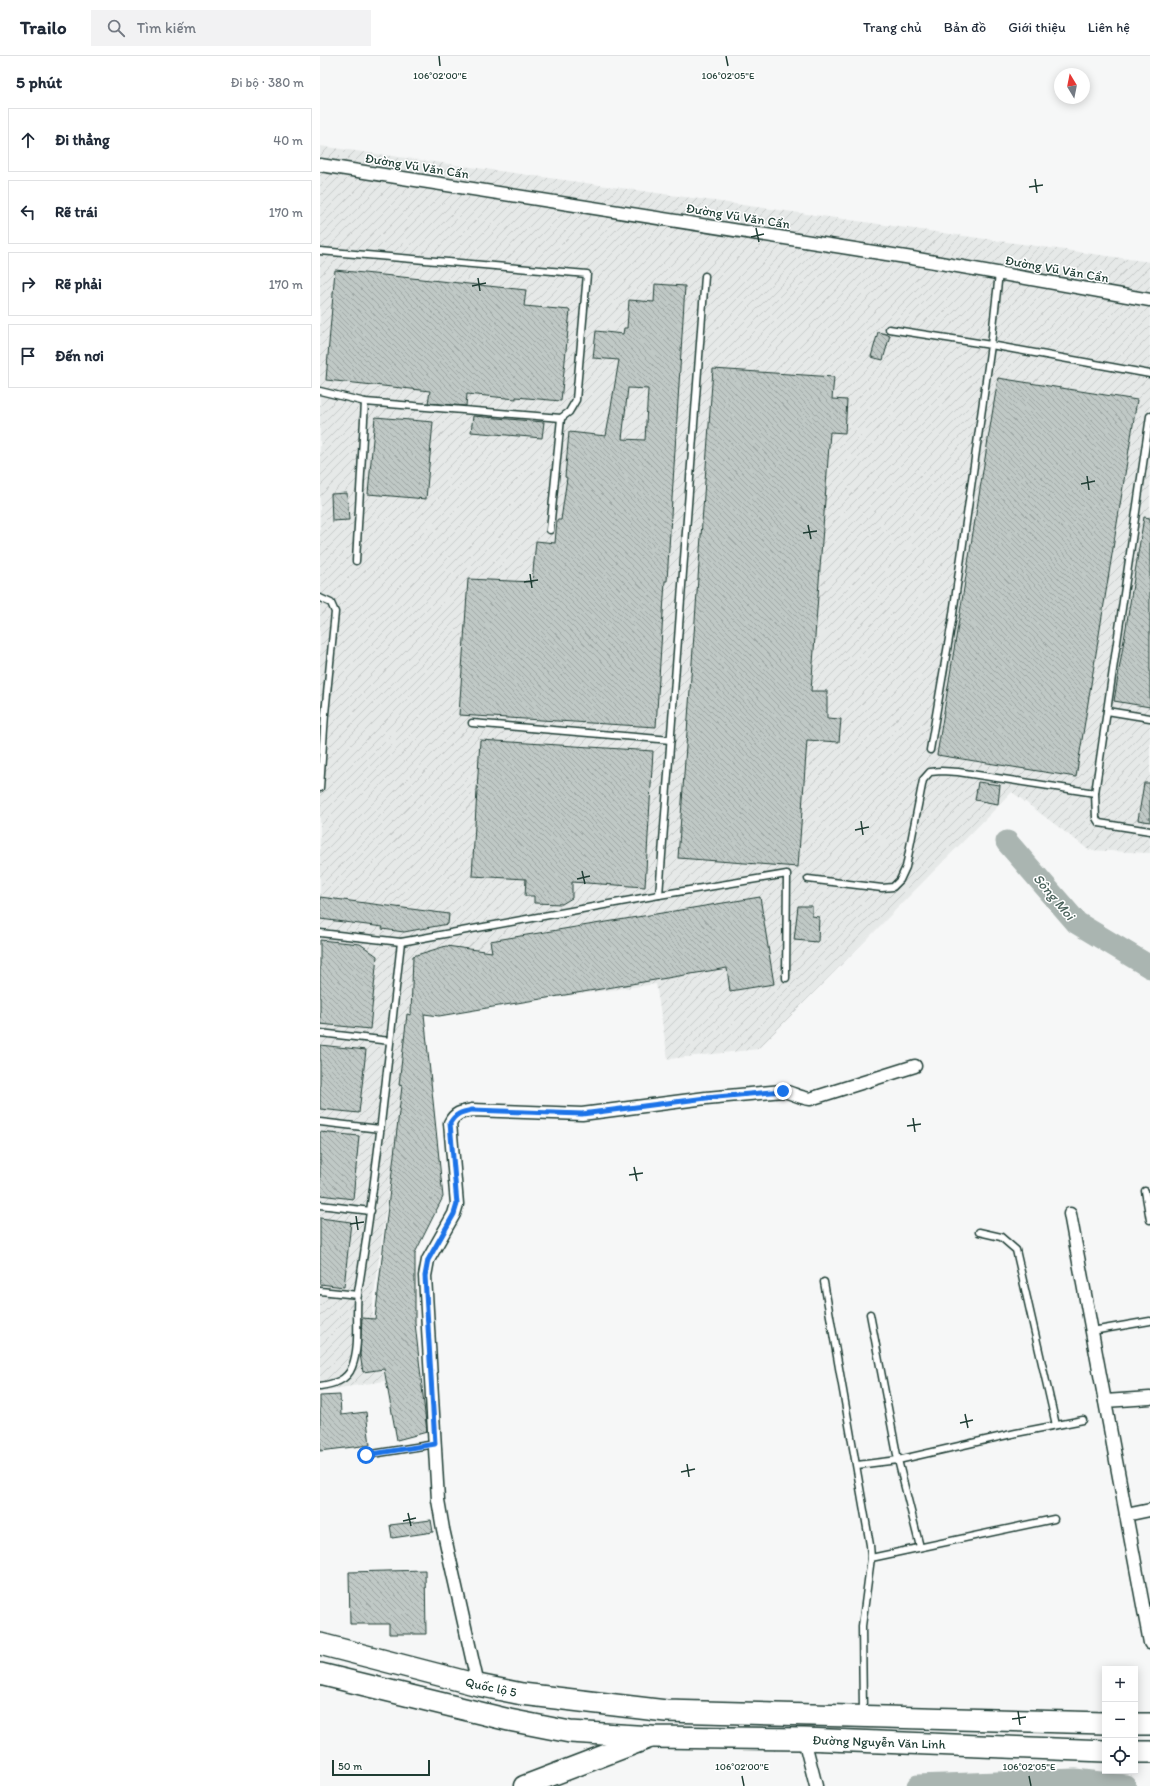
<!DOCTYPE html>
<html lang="vi">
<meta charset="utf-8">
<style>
body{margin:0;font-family:Itim,sans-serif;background:#f2f2f3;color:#1f2937}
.controls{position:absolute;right:12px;bottom:12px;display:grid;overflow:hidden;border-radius:0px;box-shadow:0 2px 10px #0003}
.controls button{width:36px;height:36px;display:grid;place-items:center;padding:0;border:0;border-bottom:1px solid #e0e1e3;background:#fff;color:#1f2937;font:20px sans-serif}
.compass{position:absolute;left:734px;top:12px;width:36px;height:36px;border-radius:50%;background:#fff;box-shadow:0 2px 10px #0003;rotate:350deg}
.scale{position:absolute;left:12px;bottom:10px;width:98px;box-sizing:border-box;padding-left:4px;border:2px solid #1f3d34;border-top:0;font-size:11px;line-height:14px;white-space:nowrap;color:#1f3d34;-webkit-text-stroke:3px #fff;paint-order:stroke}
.stop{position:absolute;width:12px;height:12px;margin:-9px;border:3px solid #1a73e8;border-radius:50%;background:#fff}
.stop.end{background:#1a73e8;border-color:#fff;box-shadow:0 1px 4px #0008}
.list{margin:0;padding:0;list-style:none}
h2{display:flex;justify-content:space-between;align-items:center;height:52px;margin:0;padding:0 16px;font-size:17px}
h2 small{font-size:13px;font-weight:400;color:#747a83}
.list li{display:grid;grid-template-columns:26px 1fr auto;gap:12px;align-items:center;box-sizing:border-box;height:64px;margin:0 8px 8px;padding:0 8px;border:1px solid #e0e1e3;border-radius:0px}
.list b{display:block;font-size:15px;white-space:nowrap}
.list em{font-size:13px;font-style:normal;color:#747a83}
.icon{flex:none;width:22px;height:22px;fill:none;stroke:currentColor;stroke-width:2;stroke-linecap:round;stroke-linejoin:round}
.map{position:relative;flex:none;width:830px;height:1730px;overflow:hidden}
header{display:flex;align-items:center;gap:24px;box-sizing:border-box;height:56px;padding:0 20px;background:#fff;border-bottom:1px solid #e0e1e3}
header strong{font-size:19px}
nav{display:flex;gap:22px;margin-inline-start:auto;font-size:14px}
.search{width:280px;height:36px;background:#f2f2f3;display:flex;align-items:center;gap:10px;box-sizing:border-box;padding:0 14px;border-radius:0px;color:#747a83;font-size:15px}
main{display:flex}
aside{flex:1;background:#fff}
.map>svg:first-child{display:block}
.industrial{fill:url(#industrial-furrows)}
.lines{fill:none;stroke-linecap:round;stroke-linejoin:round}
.river{stroke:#aab5b1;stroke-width:23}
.building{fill:url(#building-back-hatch);stroke:#1f3d34;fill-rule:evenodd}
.service-casing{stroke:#1f3d34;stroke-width:9}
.minor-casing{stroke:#1f3d34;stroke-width:15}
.primary-casing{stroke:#1f3d34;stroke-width:23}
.trunk-casing{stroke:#1f3d34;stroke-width:24}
.service{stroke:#fff;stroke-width:6}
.minor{stroke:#fff;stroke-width:12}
.primary{stroke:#fff;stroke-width:20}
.trunk{stroke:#fff;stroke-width:21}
.route{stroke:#1a73e8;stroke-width:5}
.ticks{fill:none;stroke:#1f3d34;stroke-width:1.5}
.labels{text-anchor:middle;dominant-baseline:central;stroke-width:3;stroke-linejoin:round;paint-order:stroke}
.street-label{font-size:13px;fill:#1f3d34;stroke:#fff}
.water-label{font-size:14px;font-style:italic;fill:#49615a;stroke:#fff}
.ticks-label{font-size:10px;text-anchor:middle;fill:#1f3d34;stroke:#fff;stroke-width:3;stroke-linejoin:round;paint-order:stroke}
</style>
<header>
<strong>Trailo</strong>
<div class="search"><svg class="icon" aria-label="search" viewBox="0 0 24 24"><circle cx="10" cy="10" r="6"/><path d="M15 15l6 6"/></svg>Tìm kiếm</div>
<nav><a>Trang chủ</a><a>Bản đồ</a><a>Giới thiệu</a><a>Liên hệ</a></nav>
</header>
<main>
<aside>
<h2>5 phút<small>Đi bộ · 380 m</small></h2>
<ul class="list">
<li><svg class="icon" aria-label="ahead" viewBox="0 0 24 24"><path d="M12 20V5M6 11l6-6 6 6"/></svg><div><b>Đi thẳng</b></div><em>40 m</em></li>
<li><svg class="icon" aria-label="left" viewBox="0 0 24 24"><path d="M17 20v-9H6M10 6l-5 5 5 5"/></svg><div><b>Rẽ trái</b></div><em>170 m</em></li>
<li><svg class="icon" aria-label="right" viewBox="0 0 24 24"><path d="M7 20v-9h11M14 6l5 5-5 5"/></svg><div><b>Rẽ phải</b></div><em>170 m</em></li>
<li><svg class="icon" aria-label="arrive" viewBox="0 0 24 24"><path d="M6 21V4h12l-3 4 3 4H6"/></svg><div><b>Đến nơi</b></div></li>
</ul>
</aside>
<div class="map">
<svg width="830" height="1730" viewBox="0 0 830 1730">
<defs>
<pattern id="industrial-furrows" width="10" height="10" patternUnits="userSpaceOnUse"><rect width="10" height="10" fill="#e6e9e8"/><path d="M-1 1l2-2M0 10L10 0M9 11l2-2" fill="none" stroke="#c5c9c8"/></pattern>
<pattern id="building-back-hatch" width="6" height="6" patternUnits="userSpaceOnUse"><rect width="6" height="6" fill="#c0c9c6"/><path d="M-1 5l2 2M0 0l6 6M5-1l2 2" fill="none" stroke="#9ba4a2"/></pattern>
</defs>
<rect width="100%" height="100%" fill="#f6f7f7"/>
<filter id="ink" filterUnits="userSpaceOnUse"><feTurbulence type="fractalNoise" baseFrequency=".025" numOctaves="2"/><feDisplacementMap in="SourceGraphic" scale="8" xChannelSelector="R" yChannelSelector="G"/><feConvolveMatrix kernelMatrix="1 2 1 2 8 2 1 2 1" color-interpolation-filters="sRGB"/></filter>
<g filter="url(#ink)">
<!-- industrial -->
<polygon class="industrial" points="0,90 830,206 830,797 769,794 692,736 438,993 348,1003 336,928 93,960 52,1253 65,1325 0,1335"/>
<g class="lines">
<!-- river -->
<g class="river">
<polyline points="687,786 757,867 830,911"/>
<polyline points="598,1730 755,1724 805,1730"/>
</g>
</g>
<!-- building -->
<g class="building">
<polygon points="15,214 206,234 204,250 250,254 241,345 196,341 196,343 147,338 146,350 108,347 110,335 6,324"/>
<path d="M335 228 365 230 347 525H345L336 671 139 659 148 523 212 526 216 485 235 487 237 464H241L247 422 245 421 249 376 286 380 299 304 273 302 276 275 303 278 304 272H307L309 244 334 246ZM308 332 328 333 325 384 302 383Z"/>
<polygon points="558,276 570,279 563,304 551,301"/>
<polygon points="393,313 514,321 512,343 527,344 525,377 510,376 491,635 507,635 507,662 521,663 519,686 487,684 478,811 358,802"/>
<polygon points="678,322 817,344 756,721 617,699"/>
<polygon points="153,360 224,366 222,382 151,376"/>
<polygon points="55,361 113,366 106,443 48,438"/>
<polygon points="27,437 29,464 12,465 11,438"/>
<polygon points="824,461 830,462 830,651 794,645"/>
<polygon points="160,684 333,695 325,831 252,826 252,842 242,848 214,847 214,840 205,840 206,823 152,820"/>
<polygon points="658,726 680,729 678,748 655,744"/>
<polygon points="824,727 830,727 830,766 818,764"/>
<polygon points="0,841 129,858 128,868 84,876 62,873 63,871 0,863"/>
<polygon points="440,841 454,928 410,935 407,912 119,960 104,958 123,1141 95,1197 95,1267 107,1376 77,1384 64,1313 43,1316 40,1298 42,1262 55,1263 82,1030 79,1029 87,958 91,959 93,900 126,890 172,896 170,885"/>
<polygon points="478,850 492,850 492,860 499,861 498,886 474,884"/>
<polygon points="0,884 40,888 57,900 50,973 0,968"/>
<polygon points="0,989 46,994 39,1057 0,1053"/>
<polygon points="0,1076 39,1080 33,1143 0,1139"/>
<polygon points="0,1162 31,1166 24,1231 0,1228"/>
<polygon points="20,1339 21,1359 46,1356 50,1389 0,1395 0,1340"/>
<polygon points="111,1464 113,1476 72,1482 70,1469"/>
<polygon points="105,1514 106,1578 69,1578 69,1568 30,1568 29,1516"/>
</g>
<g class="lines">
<!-- service casing -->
<g class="service-casing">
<g id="service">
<polyline points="0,195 267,218 256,344 249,356 241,362 45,346 0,335"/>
<polyline points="679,217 671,289 830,318"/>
<polyline points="569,273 671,289 632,565 610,694"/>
<polyline points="230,474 241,362"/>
<polyline points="36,505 45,346"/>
<polyline points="0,542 11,547 15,556 5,658 0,732"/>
<polyline points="787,655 830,662"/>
<polyline points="152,667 351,684"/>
<polyline points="775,737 830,360"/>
<polyline points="488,823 562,832 573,831 580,824 586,811 603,724 610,716 621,715 638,716 775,737 776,762 779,767 830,775"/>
<polyline points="339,839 385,220"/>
<polyline points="0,877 81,886 339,839 467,818 466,922"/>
<polyline points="0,977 70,985"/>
<polyline points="0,1066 60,1073"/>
<polyline points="825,1135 830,1164"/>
<polyline points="0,1149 51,1155"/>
<polyline points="659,1176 681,1181 696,1194 736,1369"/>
<polyline points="504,1226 550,1489 551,1502 542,1570 543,1656"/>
<polyline points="0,1235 38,1239"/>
<polyline points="550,1258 578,1404 600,1491"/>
<polyline points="772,1275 830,1265"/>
<path d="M0 1330C13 1328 27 1325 32 1311 41 1288 35 1260 38 1236 57 1120 68 1003 81 886"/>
<polyline points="46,1399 115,1388"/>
<polyline points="537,1409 578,1404 696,1377 763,1364"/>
<polyline points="551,1502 734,1463"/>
</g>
</g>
<!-- minor casing -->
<g class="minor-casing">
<g id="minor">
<polyline points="0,109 592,202 830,244"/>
<polyline points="750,1158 830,1587"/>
<polyline points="785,1345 830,1342"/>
<polyline points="806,1459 830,1454"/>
<path d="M158 1629 123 1473 118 1444 105 1220 108 1204 134 1158 137 1148 130 1067C135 1057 141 1056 152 1054L262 1058 386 1042 463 1035C473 1037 480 1042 490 1043L595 1010"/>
<polyline points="484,1683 496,1730"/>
</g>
</g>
<!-- primary casing -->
<g class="primary-casing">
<polyline id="primary" points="204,1730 332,1681"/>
</g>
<!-- trunk casing -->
<g class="trunk-casing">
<g id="trunk">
<polyline points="0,1588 158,1629 202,1638 346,1655 785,1667"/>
<polyline points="0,1618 189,1664 250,1676 332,1681 484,1683 785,1695"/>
<polyline points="815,1668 830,1668"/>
<polyline points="815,1696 830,1696"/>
</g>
</g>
<!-- service -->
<use href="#service" class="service"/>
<!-- minor -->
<use href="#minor" class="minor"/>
<!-- primary -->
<use href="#primary" class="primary"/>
<!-- trunk -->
<use href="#trunk" class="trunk"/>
</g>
</g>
<g class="lines" filter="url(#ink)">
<!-- route -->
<path class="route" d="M46 1399 115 1388 105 1220 108 1204 134 1158 137 1148 130 1067C136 1057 142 1056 152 1054L262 1058 386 1042 463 1035"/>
</g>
<!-- ticks -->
<path class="ticks" d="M119 0 120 10M406 0 408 10M715 123 717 137M709 131 723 129M436 172 439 186M431 181 444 178M158 222 160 235M152 230 166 227M767 420 769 434M761 428 775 425M488 469 491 483M483 477 497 475M210 518 212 532M204 526 218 524M541 765 543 779M535 774 549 771M262 815 265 828M257 823 270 820M593 1062 595 1076M587 1070 601 1068M314 1111 317 1125M309 1119 323 1117M36 1160 38 1174M30 1168 44 1166M645 1358 648 1372M640 1367 653 1364M367 1408 369 1421M361 1416 375 1413M88 1457 91 1470M83 1465 96 1462M698 1655 700 1669M692 1663 706 1661M422 1720 424 1730M709 1720 711 1730"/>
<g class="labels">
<!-- street labels -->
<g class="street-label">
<text transform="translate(97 110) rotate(9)">Đường Vũ Văn Cẩn</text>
<text transform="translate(418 160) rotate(9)">Đường Vũ Văn Cẩn</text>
<text transform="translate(737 213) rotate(10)">Đường Vũ Văn Cẩn</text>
<text transform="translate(171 1631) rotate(12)">Quốc lộ 5</text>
<text transform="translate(559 1686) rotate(2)">Đường Nguyễn Văn Linh</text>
</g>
<!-- water labels -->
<g class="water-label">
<text transform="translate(734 841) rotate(50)">Sông Moi</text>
</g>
</g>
<g class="ticks-label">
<text x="120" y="23">106°02'00"E</text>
<text x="408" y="23">106°02'05"E</text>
<text x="422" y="1714">106°02'00"E</text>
<text x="709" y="1714">106°02'05"E</text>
</g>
</svg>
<div class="controls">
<button>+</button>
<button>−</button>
<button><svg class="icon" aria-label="locate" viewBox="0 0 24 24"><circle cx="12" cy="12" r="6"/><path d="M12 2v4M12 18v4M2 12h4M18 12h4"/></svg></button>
</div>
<svg class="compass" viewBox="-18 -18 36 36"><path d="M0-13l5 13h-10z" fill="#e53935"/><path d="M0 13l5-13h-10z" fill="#747a83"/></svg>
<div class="scale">50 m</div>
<div class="stop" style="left:46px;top:1399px"></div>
<div class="stop end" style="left:463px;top:1035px"></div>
</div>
</main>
